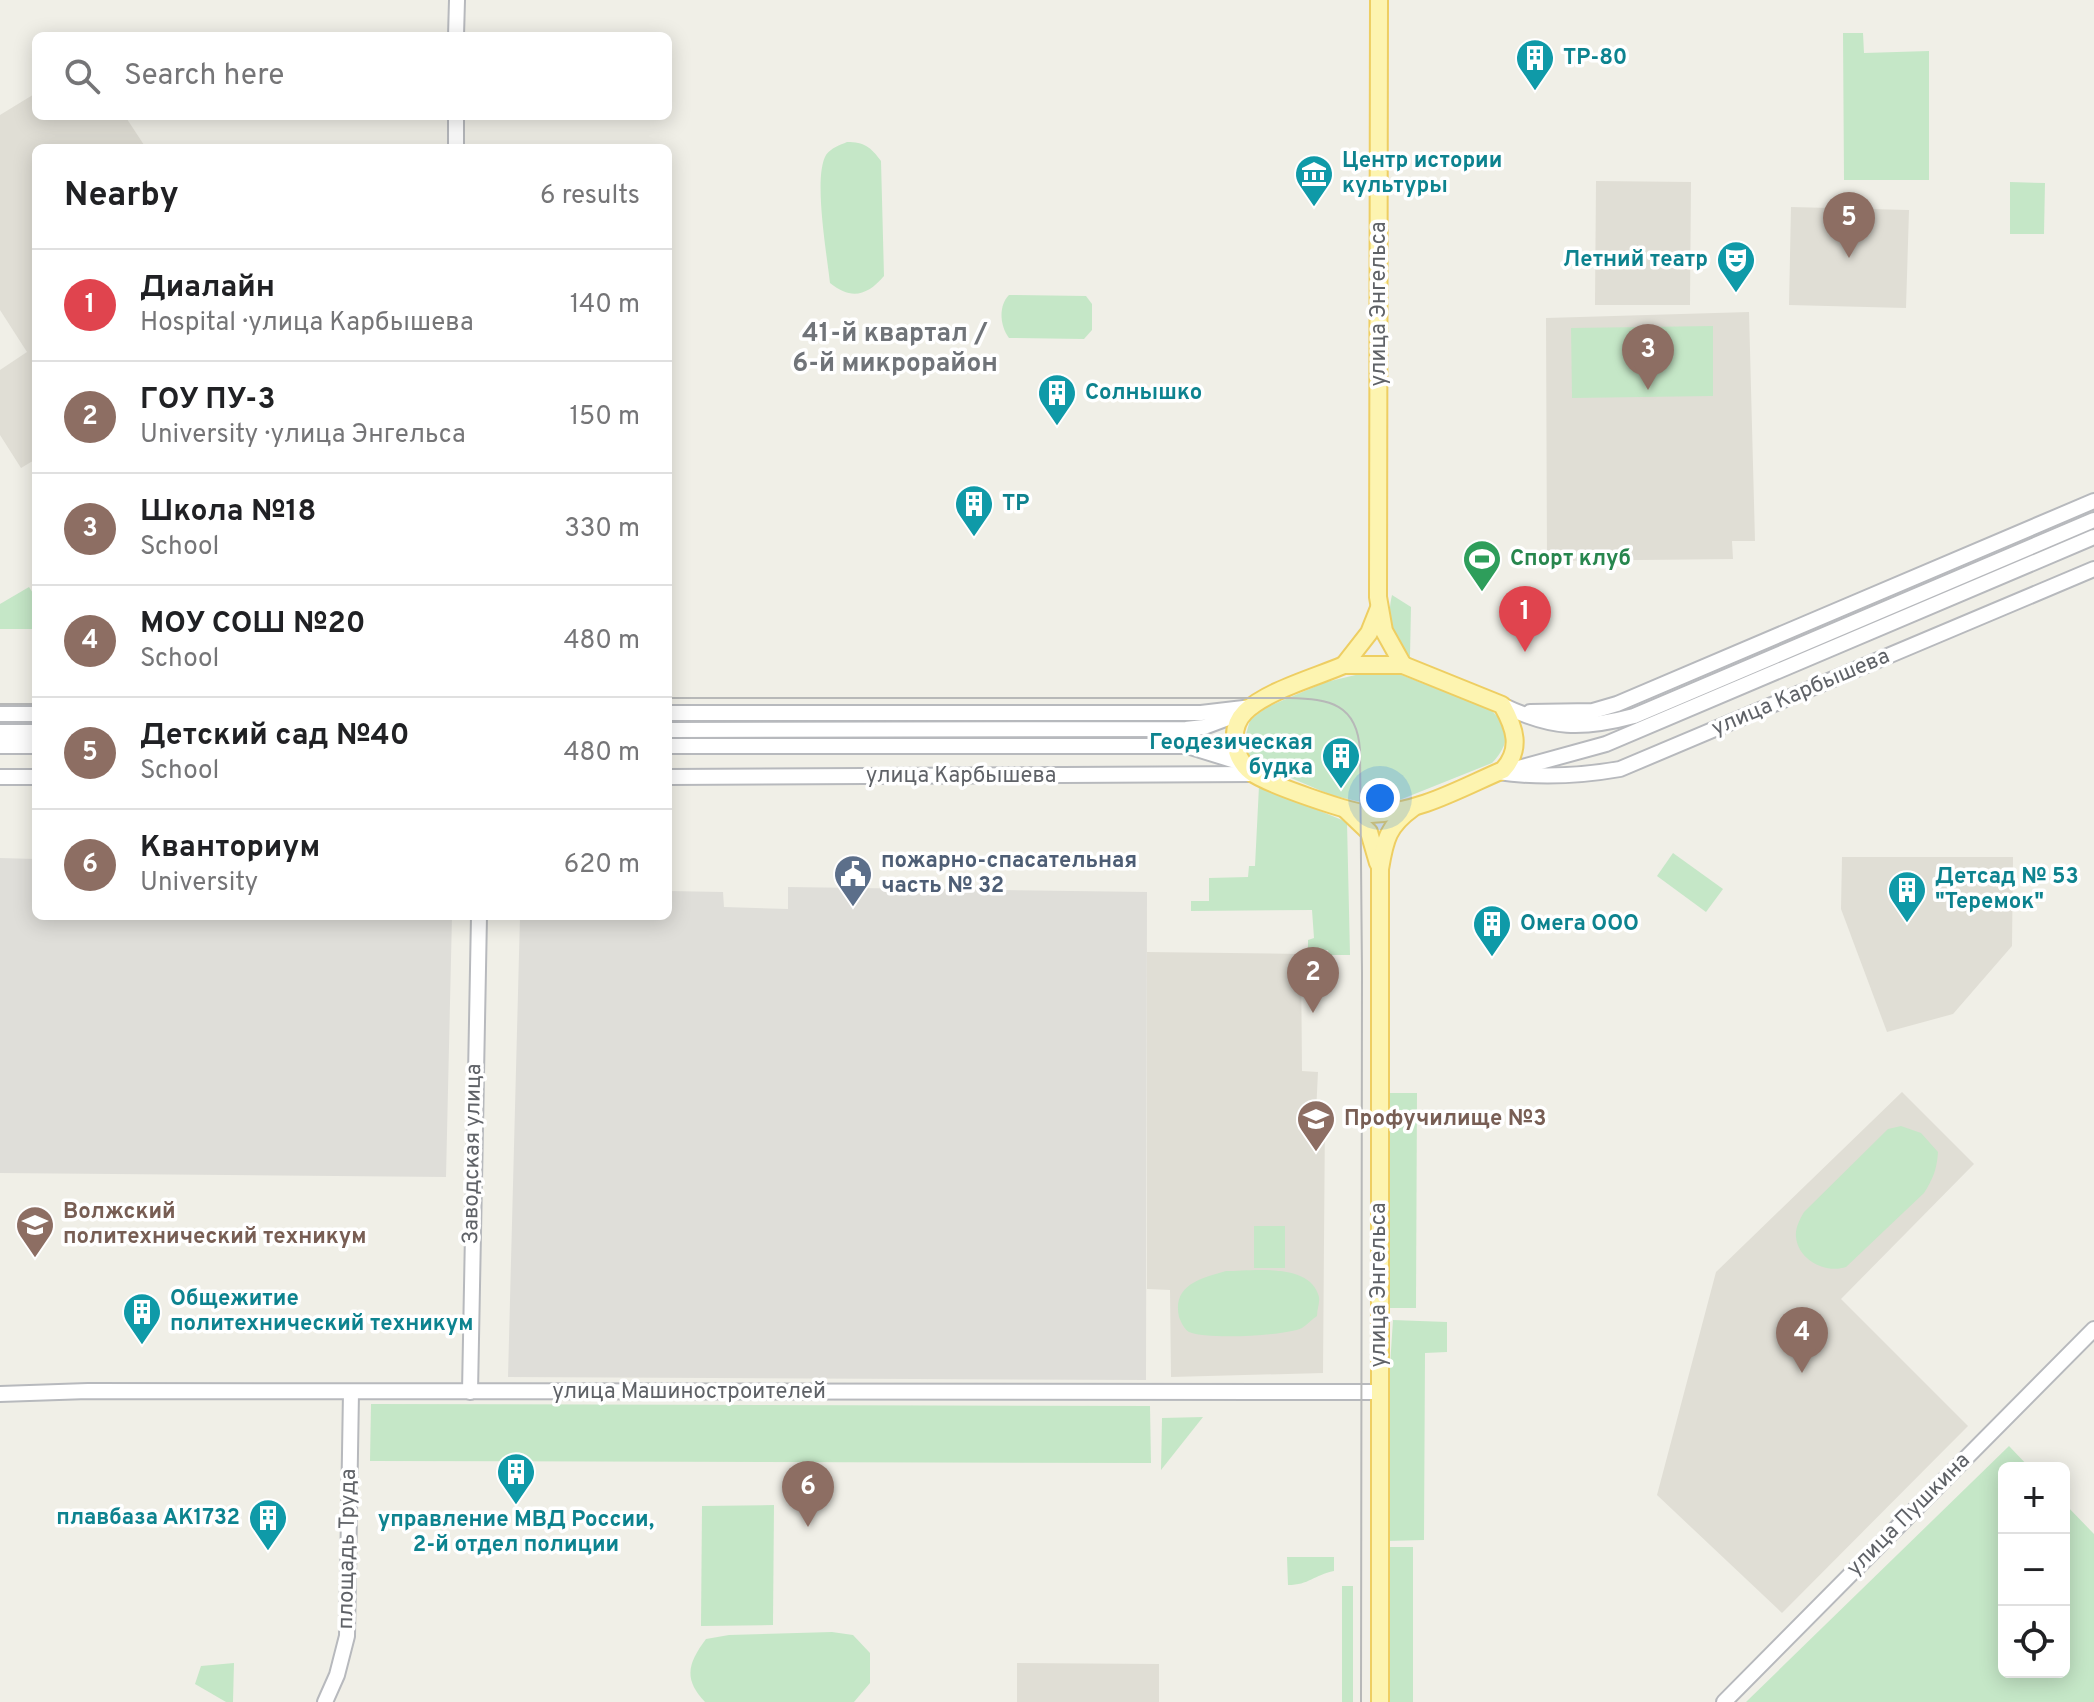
<!DOCTYPE html>
<meta charset="utf-8">
<style>
body{margin:0;font-family:Overpass,sans-serif;background:#f2f2f2;color:#202124}
.controls{position:absolute;right:24px;bottom:24px;display:grid;overflow:hidden;border-radius:12px;box-shadow:0 4px 20px #0003}
.controls button{width:72px;height:72px;display:grid;place-items:center;padding:0;border:0;border-bottom:2px solid #e0e0e0;background:#fff;color:#202124;font:40px sans-serif}
.you{position:absolute;left:1380px;top:798px;width:28px;height:28px;margin:-20px;border:6px solid #fff;border-radius:50%;background:#1a73e8;box-shadow:0 0 0 12px #1a73e833}
.badge{display:grid;place-items:center;width:52px;height:52px;border-radius:50%;background:#e54e38;color:#fff;font-size:26px;font-weight:700}
.pin{position:absolute;translate:-50% -66px;filter:drop-shadow(0 2px 4px #0008)}
.pin::after{content:'';position:absolute;top:42px;width:28px;height:24px;background:inherit;clip-path:polygon(0 0,100% 0,50% 100%)}
.list{margin:0;padding:0;list-style:none}
h2{display:flex;justify-content:space-between;align-items:center;height:104px;margin:0;padding:0 32px;font-size:34px}
h2 small{font-size:26px;font-weight:400;color:#757577}
.list li{display:grid;grid-template-columns:52px 1fr auto;gap:24px;align-items:center;box-sizing:border-box;height:112px;padding:0 32px;border-top:2px solid #e0e0e0}
.list b{display:block;font-size:30px;white-space:nowrap}
.list p{margin:0;font-size:26px;white-space:nowrap;color:#757577}
.list em{font-size:26px;font-style:normal;color:#757577}
.icon{flex:none;width:44px;height:44px;fill:none;stroke:currentColor;stroke-width:2;stroke-linecap:round;stroke-linejoin:round}
.map{position:relative;flex:none;width:2094px;height:1702px;overflow:hidden}
.search{position:absolute;background:#fff;box-shadow:0 4px 20px #0003;left:32px;top:32px;width:640px;height:88px;display:flex;align-items:center;gap:20px;box-sizing:border-box;padding:0 28px;border-radius:12px;color:#757577;font-size:30px}
.panel{position:absolute;background:#fff;box-shadow:0 4px 20px #0003;left:32px;top:144px;width:640px;height:776px;border-radius:12px}
.map>svg:first-child{display:block}
.industrial{fill:#dfded9}
.education{fill:#e0ded5}
.green{fill:#c5e7c7}
.lines{fill:none;stroke-linecap:round;stroke-linejoin:round}
.minor-casing{stroke:#b7b9bd;stroke-width:18}
.major-casing{stroke:#eece62;stroke-width:20}
.minor{stroke:#fff;stroke-width:14}
.major{stroke:#fdf4b0;stroke-width:16}
.tram{stroke:#b7b8b8;stroke-width:2}
.labels{text-anchor:middle;dominant-baseline:central;stroke-width:7;stroke-linejoin:round;paint-order:stroke}
.culture-label{font-size:22px;font-weight:bold;fill:#0d838f;stroke:#fff;text-anchor:start}
.street-label{font-size:22px;fill:#5f6267;stroke:#fff}
.leisure-label{font-size:22px;font-weight:bold;fill:#27864d;stroke:#fff;text-anchor:start}
.service-label{font-size:22px;font-weight:bold;fill:#4e5e75;stroke:#fff;text-anchor:start}
.education-label{font-size:22px;font-weight:bold;fill:#785e54;stroke:#fff;text-anchor:start}
.quarter-label{font-size:26px;font-weight:bold;fill:#707479;stroke:#fff}
</style>
<div class="map">
<svg width="2094" height="1702" viewBox="0 0 2094 1702">
<rect width="100%" height="100%" fill="#f0efe7"/>
<!-- industrial -->
<g class="industrial">
<polygon points="0,858 36,859 36,916 452,916 446,1177 0,1173"/>
<polygon points="788,887 1147,892 1146,1380 508,1377 520,916 668,916 668,891 723,892 724,907 788,909"/>
</g>
<!-- education -->
<g class="education">
<polygon points="36,93 36,116 125,116 146,148 36,148 36,459 21,468 0,435 0,370 27,352 0,310 0,115"/>
<polygon points="1596,181 1691,182 1690,305 1595,305"/>
<polygon points="1791,207 1909,210 1906,308 1789,305"/>
<polygon points="1749,312 1755,541 1732,541 1733,559 1547,561 1546,318"/>
<polygon points="1842,857 2013,857 2012,946 1953,1014 1887,1032 1841,909"/>
<polygon points="1147,952 1301,954 1302,1071 1318,1072 1316,1113 1325,1114 1323,1373 1171,1377 1170,1290 1147,1289"/>
<polygon points="1902,1092 1974,1164 1841,1299 1968,1426 1782,1613 1657,1495 1716,1272"/>
<polygon points="1017,1663 1159,1664 1159,1702 1017,1702"/>
</g>
<!-- green -->
<g class="green">
<polygon points="1843,33 1863,33 1864,53 1929,51 1929,180 1844,180"/>
<path d="M847 142C864 142 871 147 881 161L884 276C867 296 851 300 830 283 827 255 813 177 826 155 831 148 840 145 847 142Z"/>
<polygon points="2010,182 2045,183 2044,234 2010,234"/>
<path d="M1009 295 1086 296 1092 304V330L1084 339 1009 338C1000 326 998 306 1009 295Z"/>
<polygon points="1713,326 1713,396 1572,398 1571,328"/>
<polygon points="29,587 36,598 36,629 0,629 0,604"/>
<path d="M1392 595 1411 607 1410 657C1389 647 1387 615 1392 595Z"/>
<path d="M1394 672 1491 710C1511 729 1510 743 1492 763L1392 803H1365L1331 795 1265 767 1249 755 1245 738 1250 720 1267 707 1326 682 1364 673Z"/>
<polygon points="1259,786 1347,822 1350,955 1329,955 1328,950 1308,952 1308,940 1314,938 1312,910 1191,911 1191,901 1209,901 1209,878 1248,877 1249,866 1255,866"/>
<polygon points="1673,853 1723,889 1706,912 1657,876"/>
<polygon points="1388,1093 1417,1093 1416,1308 1388,1308"/>
<path d="M1901 1126 1921 1133 1938 1152C1937 1169 1933 1179 1924 1193L1846 1267C1826 1274 1798 1260 1796 1237 1795 1228 1800 1219 1804 1212L1888 1129Z"/>
<rect x="1254" y="1226" width="31" height="42"/>
<path d="M1226 1271C1252 1271 1311 1262 1319 1297 1320 1302 1317 1310 1317 1316 1312 1319 1307 1325 1302 1328 1285 1336 1207 1340 1189 1332 1184 1329 1181 1322 1179 1317 1172 1285 1201 1278 1226 1271Z"/>
<polygon points="1393,1320 1447,1322 1447,1352 1425,1353 1424,1540 1387,1541 1387,1412"/>
<polygon points="371,1404 1150,1406 1151,1463 370,1461"/>
<polygon points="1203,1417 1161,1470 1162,1418"/>
<polygon points="2009,1446 2030,1468 2004,1468 2004,1672 2064,1672 2064,1503 2094,1534 2094,1702 1746,1702"/>
<polygon points="774,1505 773,1625 701,1626 702,1506"/>
<polygon points="1388,1547 1413,1547 1413,1702 1387,1702"/>
<path d="M1287 1557H1334V1571C1314 1575 1309 1585 1288 1585Z"/>
<rect x="1342" y="1586" width="11" height="116"/>
<path d="M832 1632 853 1635 870 1653V1683L854 1702H705C683 1679 688 1663 706 1639L729 1635Z"/>
<polygon points="234,1663 233,1702 226,1702 195,1684 201,1666"/>
</g>
<g class="lines">
<!-- minor casing -->
<g class="minor-casing">
<g id="minor">
<polyline points="456,36 457,0"/>
<polyline points="456,148 456,116"/>
<path d="M1502 705C1552 729 1581 730 1634 716L2094 520"/>
<polyline points="1530,712 1593,711 1617,704 2094,501"/>
<polyline points="668,713 1201,713 1252,707"/>
<polyline points="0,714 36,714"/>
<polyline points="668,730 1186,729 1204,727 1236,715"/>
<polyline points="0,732 36,732"/>
<polyline points="0,746 36,746"/>
<polyline points="668,746 1187,746 1242,763"/>
<polyline points="1515,769 1606,744 2094,537"/>
<path d="M1498 772C1538 778 1580 776 1620 769L2094 569"/>
<polyline points="0,777 36,777"/>
<polyline points="668,777 1253,774"/>
<polyline points="470,1392 479,916"/>
<polyline points="0,1394 88,1391 1379,1392"/>
<polyline points="325,1702 337,1675 347,1636 351,1392"/>
<polyline points="1724,1702 2094,1329"/>
</g>
</g>
<!-- major casing -->
<g class="major-casing">
<g id="major">
<polyline points="1379,0 1378,597 1384,631 1403,665"/>
<path d="M1344 665H1403L1502 705C1515 728 1522 749 1503 770 1461 788 1418 813 1371 814 1353 814 1264 783 1251 772 1234 758 1228 729 1245 712 1266 691 1316 677 1344 665Z"/>
<polyline points="1344,665 1369,633 1379,608"/>
<polyline points="1346,810 1369,832 1378,863"/>
<path d="M1380 1702V869C1385 839 1388 826 1413 808"/>
</g>
</g>
<!-- minor -->
<use href="#minor" class="minor"/>
<!-- major -->
<use href="#major" class="major"/>
<!-- tram -->
<g class="tram">
<path d="M668 698H1289C1330 699 1357 704 1360 750L1362 973 1361 1702"/>
<polyline points="0,704 36,704"/>
</g>
</g>
<!-- icons -->
<defs>
<g id="building-pin" transform="scale(2)"><path d="M0 17L-7.5 6A9.5 9.5 0 1 1 7.5 6Z" fill="#0f9aa8" stroke="#fff"/><path d="M-4-6H4V6H1V3H-1V6H-4ZM-2.5-4.3h1.7v1.8h-1.7ZM.8-4.3h1.7v1.8H.8ZM-2.5-1h1.7V.8h-1.7ZM.8-1h1.7V.8H.8Z" fill="#fff"/></g>
<g id="museum-pin" transform="scale(2)"><path d="M0 17L-7.5 6A9.5 9.5 0 1 1 7.5 6Z" fill="#0f9aa8" stroke="#fff"/><path d="M0-6L6-3V-2H-6V-3ZM-5-1h2V3h-2ZM-1-1h2V3h-2ZM3-1h2V3H3ZM-6 4H6V6H-6Z" fill="#fff"/></g>
<g id="theatre-pin" transform="scale(2)"><path d="M0 17L-7.5 6A9.5 9.5 0 1 1 7.5 6Z" fill="#0f9aa8" stroke="#fff"/><path d="M-5-5.5Q0-4 5-5.5V0Q5 5 0 6Q-5 5-5 0ZM-3.3-2.5H-1v1.5H-3.3ZM1-2.5H3.3v1.5H1ZM-2.8 1Q0 5.5 2.8 1Z" fill="#fff"/></g>
<g id="stadium-pin" transform="scale(2)"><path d="M0 17L-7.5 6A9.5 9.5 0 1 1 7.5 6Z" fill="#2e9e5b" stroke="#fff"/><path d="M0-5a6.5 5 0 1 0 0 10a6.5 5 0 1 0 0-10ZM-3.5-1.8h7v3.6h-7Z" fill="#fff"/></g>
<g id="civic-pin" transform="scale(2)"><path d="M0 17L-7.5 6A9.5 9.5 0 1 1 7.5 6Z" fill="#5c6f8a" stroke="#fff"/><path d="M-.6-6.5H3V-4.5H.6V-3L4-1V1h2V6H-6V1h2V-1L-.6-3ZM-1.2 2.5V6h2.4V2.5Z" fill="#fff"/></g>
<g id="school-pin" transform="scale(2)"><path d="M0 17L-7.5 6A9.5 9.5 0 1 1 7.5 6Z" fill="#8d6e63" stroke="#fff"/><path d="M0-5L7-2L0 1L-7-2ZM-4 1L0 2.5L4 1V4Q0 6-4 4Z" fill="#fff"/></g>
<g id="university-pin" transform="scale(2)"><path d="M0 17L-7.5 6A9.5 9.5 0 1 1 7.5 6Z" fill="#8d6e63" stroke="#fff"/><path d="M0-5L7-2L0 1L-7-2ZM-4 1L0 2.5L4 1V4Q0 6-4 4Z" fill="#fff"/></g>
</defs>
<g fill-rule="evenodd">
<use href="#building-pin" x="1535" y="58"/>
<use href="#museum-pin" x="1314" y="174"/>
<use href="#theatre-pin" x="1736" y="260"/>
<use href="#building-pin" x="1057" y="393"/>
<use href="#building-pin" x="974" y="504"/>
<use href="#stadium-pin" x="1482" y="559"/>
<use href="#building-pin" x="1341" y="756"/>
<use href="#civic-pin" x="853" y="874"/>
<use href="#building-pin" x="1907" y="890"/>
<use href="#building-pin" x="1492" y="924"/>
<use href="#school-pin" x="1316" y="1119"/>
<use href="#university-pin" x="35" y="1225"/>
<use href="#building-pin" x="142" y="1312"/>
<use href="#building-pin" x="516" y="1472"/>
<use href="#building-pin" x="268" y="1518"/>
</g>
<g class="labels">
<!-- culture labels -->
<g class="culture-label">
<text x="1563" y="58">ТР-80</text>
<text x="1342" y="161">Центр истории<tspan x="1342" dy="25">культуры</tspan></text>
<text x="1708" y="260" text-anchor="end">Летний театр</text>
<text x="1085" y="393">Солнышко</text>
<text x="1002" y="504">ТР</text>
<text x="1313" y="743" text-anchor="end">Геодезическая<tspan x="1313" dy="25">будка</tspan></text>
<text x="1935" y="877">Детсад № 53<tspan x="1935" dy="25">"Теремок"</tspan></text>
<text x="1520" y="924">Омега ООО</text>
<text x="170" y="1299">Общежитие<tspan x="170" dy="25">политехнический техникум</tspan></text>
<text x="240" y="1518" text-anchor="end">плавбаза АК1732</text>
<text x="516" y="1520" text-anchor="middle">управление МВД России,<tspan x="516" dy="25">2-й отдел полиции</tspan></text>
</g>
<!-- street labels -->
<g class="street-label">
<text transform="translate(1379 304) rotate(-90)">улица Энгельса</text>
<text transform="translate(1801 693) rotate(-23)">улица Карбышева</text>
<text x="961" y="776">улица Карбышева</text>
<text transform="translate(473 1154) rotate(-89)">Заводская улица</text>
<text transform="translate(1379 1285) rotate(-90)">улица Энгельса</text>
<text x="689" y="1392">улица Машиностроителей</text>
<text transform="translate(1909 1515) rotate(-45)">улица Пушкина</text>
<text transform="translate(348 1549) rotate(-89)">площадь Труда</text>
</g>
<!-- leisure labels -->
<g class="leisure-label">
<text x="1510" y="559">Спорт клуб</text>
</g>
<!-- service labels -->
<g class="service-label">
<text x="881" y="861">пожарно-спасательная<tspan x="881" dy="25">часть № 32</tspan></text>
</g>
<!-- education labels -->
<g class="education-label">
<text x="1344" y="1119">Профучилище №3</text>
<text x="63" y="1212">Волжский<tspan x="63" dy="25">политехнический техникум</tspan></text>
</g>
<!-- quarter labels -->
<g class="quarter-label">
<text x="895" y="334">41-й квартал /<tspan x="895" dy="30">6-й микрорайон</tspan></text>
</g>
</g>
</svg>
<div class="controls">
<button>+</button>
<button>−</button>
<button><svg class="icon" aria-label="locate" viewBox="0 0 24 24"><circle cx="12" cy="12" r="6"/><path d="M12 2v4M12 18v4M2 12h4M18 12h4"/></svg></button>
</div>
<div class="you"></div>
<div class="pin badge" style="left:1525px;top:652px;background:#e0444e">1</div>
<div class="pin badge" style="left:1313px;top:1013px;background:#8d6e63">2</div>
<div class="pin badge" style="left:1648px;top:390px;background:#8d6e63">3</div>
<div class="pin badge" style="left:1802px;top:1373px;background:#8d6e63">4</div>
<div class="pin badge" style="left:1849px;top:258px;background:#8d6e63">5</div>
<div class="pin badge" style="left:808px;top:1527px;background:#8d6e63">6</div>
<div class="search"><svg class="icon" aria-label="search" viewBox="0 0 24 24"><circle cx="10" cy="10" r="6"/><path d="M15 15l6 6"/></svg>Search here</div>
<section class="panel">
<h2>Nearby<small>6 results</small></h2>
<ul class="list">
<li><span class="badge" style="background:#e0444e">1</span><div><b>Диалайн</b><p>Hospital · улица Карбышева</p></div><em>140 m</em></li>
<li><span class="badge" style="background:#8d6e63">2</span><div><b>ГОУ ПУ-3</b><p>University · улица Энгельса</p></div><em>150 m</em></li>
<li><span class="badge" style="background:#8d6e63">3</span><div><b>Школа №18</b><p>School</p></div><em>330 m</em></li>
<li><span class="badge" style="background:#8d6e63">4</span><div><b>МОУ СОШ №20</b><p>School</p></div><em>480 m</em></li>
<li><span class="badge" style="background:#8d6e63">5</span><div><b>Детский сад №40</b><p>School</p></div><em>480 m</em></li>
<li><span class="badge" style="background:#8d6e63">6</span><div><b>Кванториум</b><p>University</p></div><em>620 m</em></li>
</ul>
</section>
</div>
